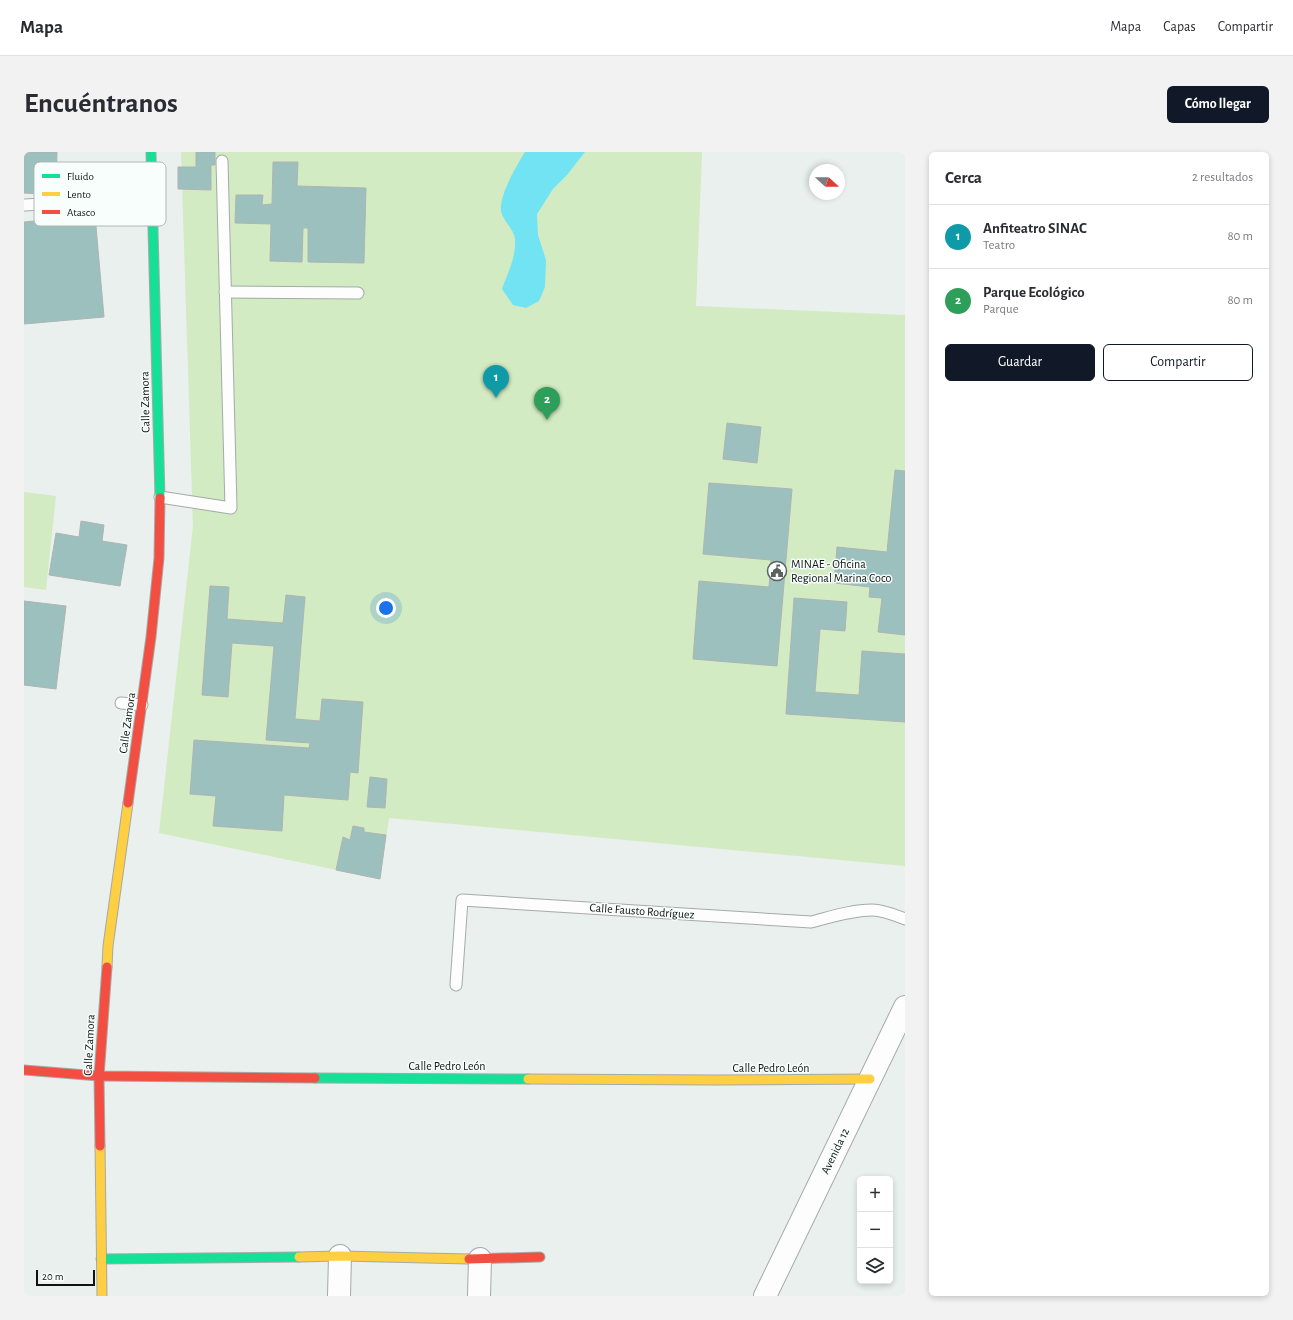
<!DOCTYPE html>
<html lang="es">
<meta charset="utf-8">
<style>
body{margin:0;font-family:"Alegreya Sans",sans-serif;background:#f2f2f3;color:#2b2b33}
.controls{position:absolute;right:12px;bottom:12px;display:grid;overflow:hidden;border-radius:6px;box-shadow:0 2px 6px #0003}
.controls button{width:36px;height:36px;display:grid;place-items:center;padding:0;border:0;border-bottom:1px solid #e1e1e2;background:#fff;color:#2b2b33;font:20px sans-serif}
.compass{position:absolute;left:785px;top:12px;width:36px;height:36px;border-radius:50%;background:#fff;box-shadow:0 2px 6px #0003;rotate:111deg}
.scale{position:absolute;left:12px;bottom:10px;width:59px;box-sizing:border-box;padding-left:4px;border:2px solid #0f1412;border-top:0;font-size:11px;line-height:14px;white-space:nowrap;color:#0f1412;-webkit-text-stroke:3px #f7fefb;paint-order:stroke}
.you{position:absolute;left:362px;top:456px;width:14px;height:14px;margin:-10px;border:3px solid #fff;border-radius:50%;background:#1a73e8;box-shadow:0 0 0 6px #1a73e833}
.badge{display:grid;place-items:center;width:26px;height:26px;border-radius:50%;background:#111827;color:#fff;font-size:13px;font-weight:700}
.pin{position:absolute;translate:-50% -33px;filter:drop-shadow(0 1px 2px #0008)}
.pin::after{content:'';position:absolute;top:21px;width:14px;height:12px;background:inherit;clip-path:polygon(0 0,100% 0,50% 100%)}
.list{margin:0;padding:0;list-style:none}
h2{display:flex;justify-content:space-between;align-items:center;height:52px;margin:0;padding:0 16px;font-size:17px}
h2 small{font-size:13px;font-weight:400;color:#7c7c81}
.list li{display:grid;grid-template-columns:26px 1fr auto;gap:12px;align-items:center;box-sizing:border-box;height:64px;padding:0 16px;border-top:1px solid #e1e1e2}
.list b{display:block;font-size:15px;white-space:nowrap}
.list p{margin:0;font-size:13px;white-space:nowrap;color:#7c7c81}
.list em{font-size:13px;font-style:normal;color:#7c7c81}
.actions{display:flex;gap:8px;padding:12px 16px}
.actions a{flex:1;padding:9px 0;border:1px solid #111827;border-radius:6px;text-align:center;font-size:14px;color:#111827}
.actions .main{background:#111827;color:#fff}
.icon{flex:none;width:22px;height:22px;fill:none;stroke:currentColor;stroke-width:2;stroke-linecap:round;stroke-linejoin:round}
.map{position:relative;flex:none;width:881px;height:1144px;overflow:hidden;border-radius:6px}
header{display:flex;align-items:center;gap:24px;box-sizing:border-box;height:56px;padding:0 20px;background:#fff;border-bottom:1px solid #e1e1e2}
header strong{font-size:19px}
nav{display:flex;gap:22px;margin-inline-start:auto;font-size:14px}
.intro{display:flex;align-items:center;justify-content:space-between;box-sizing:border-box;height:96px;padding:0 24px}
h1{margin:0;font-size:28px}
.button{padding:10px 18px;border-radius:6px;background:#111827;color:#fff;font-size:14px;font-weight:700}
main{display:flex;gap:24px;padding:0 24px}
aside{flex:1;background:#fff;border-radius:6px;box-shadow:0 2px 6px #0003}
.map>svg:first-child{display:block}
.green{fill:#d2ebc2}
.water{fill:#72e3f2}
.building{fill:#9bc0bd;stroke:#afb4b3}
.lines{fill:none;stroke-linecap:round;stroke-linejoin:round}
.lane-casing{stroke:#a5aaa8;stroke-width:13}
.street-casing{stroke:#a5aaa8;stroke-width:24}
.fast-casing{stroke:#a5aaa8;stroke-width:11}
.slow-casing{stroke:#a5aaa8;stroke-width:11}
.jam-casing{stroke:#a5aaa8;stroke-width:11}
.lane{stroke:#fcfdfc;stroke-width:11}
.street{stroke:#fcfdfc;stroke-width:22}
.fast{stroke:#16e098;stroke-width:9}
.slow{stroke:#ffcf43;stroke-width:9}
.jam{stroke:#f24e42;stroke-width:9}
.labels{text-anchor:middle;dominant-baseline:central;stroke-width:3;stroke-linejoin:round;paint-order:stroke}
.street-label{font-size:12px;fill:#0f1412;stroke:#f7fefb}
.poi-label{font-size:12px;fill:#0f1412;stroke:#f7fefb;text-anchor:start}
.key{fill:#f7fefb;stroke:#b1b8b5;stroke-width:1}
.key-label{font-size:11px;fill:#0f1412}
</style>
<header>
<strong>Mapa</strong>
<nav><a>Mapa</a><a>Capas</a><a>Compartir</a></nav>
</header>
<div class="intro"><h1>Encuéntranos</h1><a class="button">Cómo llegar</a></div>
<main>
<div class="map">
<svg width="881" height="1144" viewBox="0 0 881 1144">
<rect width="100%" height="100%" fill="#e9f0ed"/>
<!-- green -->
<g class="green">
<polygon points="157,0 678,0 672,154 881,163 881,714 365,666 356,727 135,681 169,374"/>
<polygon points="0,340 32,344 22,438 0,435"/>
</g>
<!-- water -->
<path class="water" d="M501 0H561L543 23 529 37 513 62 514 83 522 108 521 135 515 149 502 156 489 153 478 137C484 120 492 106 491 87 490 77 479 69 477 59 475 43 493 13 501 0Z"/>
<!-- building -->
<g class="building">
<polygon points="0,0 33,0 32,43 0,41"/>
<polygon points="172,0 191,0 191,13 187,13 187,38 154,37 154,15 172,15"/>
<polygon points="249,10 274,10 273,34 342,36 340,111 284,110 284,76 279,76 278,110 246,109 247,72 211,71 212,43 239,43 238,53 248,52"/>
<polygon points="71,63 80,165 0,172 0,70"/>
<polygon points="703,271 737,275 733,311 699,307"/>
<polygon points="871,318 881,319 881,483 854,480 858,446 845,445 846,435 810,431 813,395 863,400"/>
<polygon points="685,331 768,337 753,514 669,507 675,429 745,435 747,408 679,402"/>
<polygon points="57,369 80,373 78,389 103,393 96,434 25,423 32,381 55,385"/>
<polygon points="186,434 205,435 203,467 259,471 262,443 281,445 271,567 296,569 298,547 339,550 334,621 326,620 324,648 260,643 258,679 189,674 192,644 166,642 170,588 285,596 286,591 242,588 250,494 208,491 204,545 178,543"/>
<polygon points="770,446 823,450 821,479 796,477 791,540 835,543 838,499 881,502 881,570 762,562"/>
<polygon points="0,449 42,454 32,537 0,533"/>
<polygon points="346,625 363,627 361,656 343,655"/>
<polygon points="329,674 340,676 340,680 362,683 356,727 312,718 319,685 326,688"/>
</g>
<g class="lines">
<!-- lane casing -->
<g class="lane-casing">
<g id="lane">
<polyline points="0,53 129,46"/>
<polyline points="201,140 334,141"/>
<polyline points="136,345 207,356 198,9"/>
<polyline points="97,551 118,553"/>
<path d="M432 833 438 748 787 770C807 765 828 758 848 758 859 758 871 763 881 767"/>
</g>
</g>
<!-- street casing -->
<g class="street-casing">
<g id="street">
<polyline points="315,1144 316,1104"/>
<polyline points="455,1144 456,1107"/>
<polyline points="741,1144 881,855"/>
</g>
</g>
<!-- fast casing -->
<g class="fast-casing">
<g id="fast">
<polyline points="127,0 136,346"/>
<polyline points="291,926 504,927"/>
<polyline points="77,1107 275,1105"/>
</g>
</g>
<!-- slow casing -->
<g class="slow-casing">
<g id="slow">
<polyline points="83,815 84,794 104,651"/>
<polyline points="504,927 692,928 846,927"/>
<polyline points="76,994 78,1144"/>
<polyline points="275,1105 316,1104 445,1107"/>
</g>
</g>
<!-- jam casing -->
<g class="jam-casing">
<g id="jam">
<polyline points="104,651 127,485 135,406 136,346"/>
<polyline points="0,918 75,924 291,926"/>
<polyline points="76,994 75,924 83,815"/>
<polyline points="445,1107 516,1105"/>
</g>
</g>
<!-- lane -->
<use href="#lane" class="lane"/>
<!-- street -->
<use href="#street" class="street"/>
<!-- fast -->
<use href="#fast" class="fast"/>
<!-- slow -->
<use href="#slow" class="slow"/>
<!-- jam -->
<use href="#jam" class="jam"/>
</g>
<!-- icons -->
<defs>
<g id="civic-ring" transform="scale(1)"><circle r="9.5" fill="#f7fefb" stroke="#5b615f" stroke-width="1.5"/><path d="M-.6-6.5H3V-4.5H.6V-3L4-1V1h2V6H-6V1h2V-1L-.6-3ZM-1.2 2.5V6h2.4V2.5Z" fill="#5b615f"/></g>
</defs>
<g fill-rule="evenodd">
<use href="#civic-ring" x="753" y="419"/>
</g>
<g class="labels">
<!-- street labels -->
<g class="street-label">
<text transform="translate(121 250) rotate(-91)">Calle Zamora</text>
<text transform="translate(103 571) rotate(-82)">Calle Zamora</text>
<text transform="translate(618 759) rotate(4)">Calle Fausto Rodríguez</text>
<text transform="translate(65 893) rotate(-87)">Calle Zamora</text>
<text x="423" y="914">Calle Pedro León</text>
<text x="747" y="916">Calle Pedro León</text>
<text transform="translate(811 999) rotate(-64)">Avenida 12</text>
</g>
<!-- poi labels -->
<g class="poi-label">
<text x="767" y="412">MINAE - Oficina<tspan x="767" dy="14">Regional Marina Coco</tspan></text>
</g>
</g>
<!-- legend -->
<rect x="10" y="10" width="132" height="64" rx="6" class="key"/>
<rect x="18" y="22" width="18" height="4" fill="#16e098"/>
<rect x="18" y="40" width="18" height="4" fill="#ffcf43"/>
<rect x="18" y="58" width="18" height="4" fill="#f24e42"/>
<g class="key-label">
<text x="43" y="28">Fluido</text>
<text x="43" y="46">Lento</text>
<text x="43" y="64">Atasco</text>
</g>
</svg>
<div class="controls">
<button>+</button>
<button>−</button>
<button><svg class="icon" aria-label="layers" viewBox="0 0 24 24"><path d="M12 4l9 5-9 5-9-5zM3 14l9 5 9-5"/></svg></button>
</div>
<svg class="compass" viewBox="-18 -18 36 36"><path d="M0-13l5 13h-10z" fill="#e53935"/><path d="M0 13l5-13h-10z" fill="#7c7c81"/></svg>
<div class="scale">20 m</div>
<div class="you"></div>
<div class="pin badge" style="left:472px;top:246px;background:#0f9aa8">1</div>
<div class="pin badge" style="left:523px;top:268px;background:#2e9e5b">2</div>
</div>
<aside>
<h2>Cerca<small>2 resultados</small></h2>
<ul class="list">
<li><span class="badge" style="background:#0f9aa8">1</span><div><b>Anfiteatro SINAC</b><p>Teatro</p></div><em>80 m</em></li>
<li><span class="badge" style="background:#2e9e5b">2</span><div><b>Parque Ecológico</b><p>Parque</p></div><em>80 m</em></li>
</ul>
<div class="actions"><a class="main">Guardar</a><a>Compartir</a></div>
</aside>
</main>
